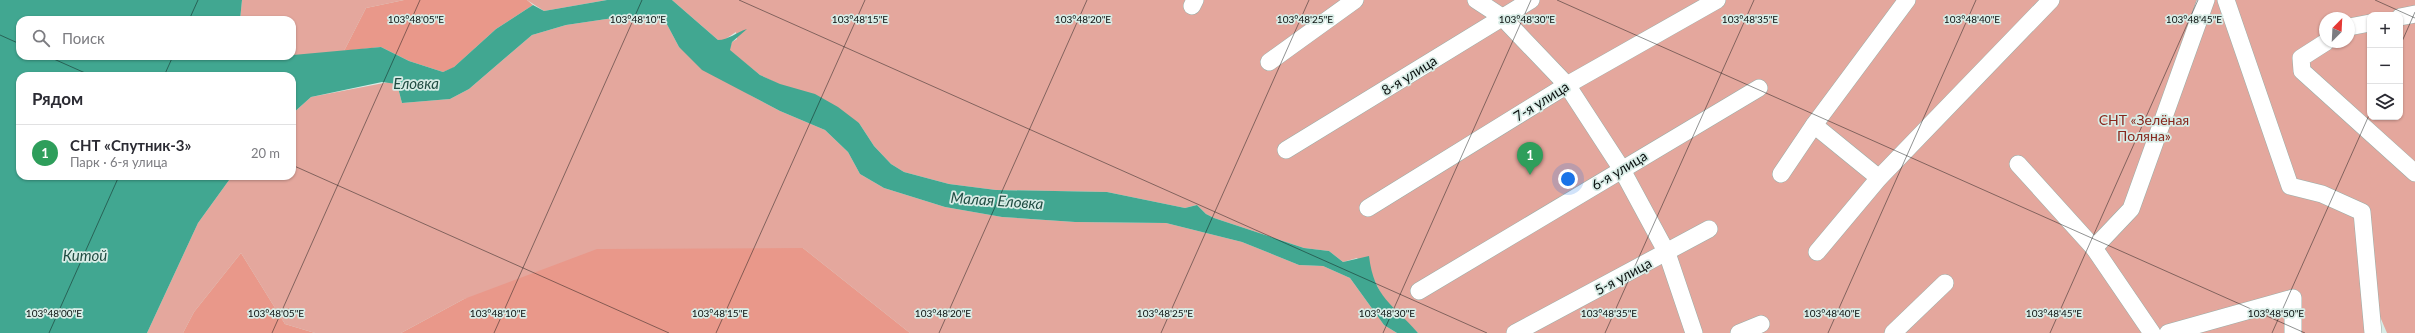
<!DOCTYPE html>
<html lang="ru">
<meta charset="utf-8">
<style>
body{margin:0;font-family:Lato,sans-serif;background:#f2f2f3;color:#2b2b33}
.controls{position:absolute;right:12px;top:12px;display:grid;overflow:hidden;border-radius:8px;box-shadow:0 1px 3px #0004}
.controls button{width:36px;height:36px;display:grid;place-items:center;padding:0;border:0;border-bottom:1px solid #e1e1e2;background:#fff;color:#2b2b33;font:20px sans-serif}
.compass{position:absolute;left:2319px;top:12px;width:36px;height:36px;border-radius:50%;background:#fff;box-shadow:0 1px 3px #0004;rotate:24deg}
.you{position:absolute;left:1568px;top:179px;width:14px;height:14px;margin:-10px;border:3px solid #fff;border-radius:50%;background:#1a73e8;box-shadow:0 0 0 6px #1a73e833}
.badge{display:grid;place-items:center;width:26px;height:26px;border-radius:50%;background:#0b8043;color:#fff;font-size:13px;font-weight:700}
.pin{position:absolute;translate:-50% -33px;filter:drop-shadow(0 1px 2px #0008)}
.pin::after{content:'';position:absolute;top:21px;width:14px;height:12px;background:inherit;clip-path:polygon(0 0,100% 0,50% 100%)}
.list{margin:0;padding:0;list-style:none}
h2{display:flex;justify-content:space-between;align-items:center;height:52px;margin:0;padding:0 16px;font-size:17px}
h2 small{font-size:13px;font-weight:400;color:#7c7c81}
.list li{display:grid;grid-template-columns:26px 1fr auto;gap:12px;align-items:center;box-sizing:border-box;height:56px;padding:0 16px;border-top:1px solid #e1e1e2}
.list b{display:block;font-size:15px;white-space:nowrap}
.list p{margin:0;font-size:13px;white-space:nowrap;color:#7c7c81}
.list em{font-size:13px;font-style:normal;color:#7c7c81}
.icon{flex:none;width:22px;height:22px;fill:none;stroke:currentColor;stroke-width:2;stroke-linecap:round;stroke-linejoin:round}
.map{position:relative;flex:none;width:2415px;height:333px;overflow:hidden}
.search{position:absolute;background:#fff;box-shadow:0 1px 3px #0004;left:16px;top:16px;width:280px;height:44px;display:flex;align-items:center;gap:10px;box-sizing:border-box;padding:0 14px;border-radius:12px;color:#7c7c81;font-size:15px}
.panel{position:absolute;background:#fff;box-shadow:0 1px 3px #0004;left:16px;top:72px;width:280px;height:108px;border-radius:12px}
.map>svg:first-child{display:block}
.green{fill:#e4a79d;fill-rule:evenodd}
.forest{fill:#e9988a}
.water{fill:#41a791}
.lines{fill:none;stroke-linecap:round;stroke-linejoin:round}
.street-casing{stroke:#9aada7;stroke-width:18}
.street{stroke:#fff;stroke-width:17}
.ticks{fill:none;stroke:#0a100f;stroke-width:1;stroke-opacity:0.45}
.labels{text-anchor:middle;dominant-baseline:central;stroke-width:3.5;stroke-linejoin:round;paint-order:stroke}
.street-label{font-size:14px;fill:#0a100f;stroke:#d8ece6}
.park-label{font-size:14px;fill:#87281e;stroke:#d8ece6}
.water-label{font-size:15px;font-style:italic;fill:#214d43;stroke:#d8ece6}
.ticks-label{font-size:10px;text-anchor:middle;fill:#0a100f;stroke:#d8ece6;stroke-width:3.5;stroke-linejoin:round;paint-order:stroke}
</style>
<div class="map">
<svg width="2415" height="333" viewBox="0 0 2415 333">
<rect width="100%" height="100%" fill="#d8ece6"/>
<!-- green -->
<g class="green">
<polygon points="242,0 404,0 366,8 344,51 292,56 292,20 240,20"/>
<polygon points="527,0 607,0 544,11"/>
<path d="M672 0H2415V333H2387L2378 312 2380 333H1418L1383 298 1371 273 1357 258 1343 262 1329 251 1304 248 1214 218 1206 214 1197 205 1185 208 1107 192 996 190 949 184 904 172 891 164 874 146 859 123 760 75 729 50 732 42 737 39 736 32 724 40H718ZM2370 15H2400V117H2370ZM2325 18H2349V42H2325Z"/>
<polygon points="662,15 679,47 750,95 780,111 825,130 848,152 860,174 884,188 945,207 1002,217 1075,222 1166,223 1242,242 1299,265 1323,266 1350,278 1384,325 1397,333 910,333 803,248 464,299 401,333 315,333 285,324 241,253 194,312 183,333 147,333 198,223 232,176 292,176 292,114 311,97 389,82 397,84 402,103 450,99 469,89 532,35 566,25 620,17"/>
</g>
<!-- forest -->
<g class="forest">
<polygon points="404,0 527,0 533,5 496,29 453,68 443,72 409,61 381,47 344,51 366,8"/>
<polygon points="803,248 910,333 401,333 464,299 597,249"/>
<polygon points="241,253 285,324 315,333 183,333 194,312"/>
</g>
<!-- water -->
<path class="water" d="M0 0H242L240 20H20V56H257L260 58 381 47 409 61 443 72 454 67 496 29 533 5 544 11 607 0H672L718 40C728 40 737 32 747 29L732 42 730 50 760 75 780 84 815 94 838 107 859 123 874 146 891 164 904 172 949 184 996 190 1107 192 1185 208 1197 205 1206 214 1214 218 1304 248 1329 251 1343 262 1369 256C1374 298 1393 304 1418 333H1397L1384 325 1350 278 1323 266 1299 265 1242 242 1166 223 1075 222 1002 217 945 207 884 188 860 174 848 152 825 130 780 111 702 70 679 47 662 15 620 17 566 25 532 35 469 89 450 99 402 103 397 84 382 82 311 97 292 114V76H20V176H232L198 223 147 333H0Z"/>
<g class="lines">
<!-- street casing -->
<g class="street-casing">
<g id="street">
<polyline points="1476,0 1502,17 1567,85 1621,168 1667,253 1694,333"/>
<polyline points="2226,0 2290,186 2322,194 2362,212 2373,333"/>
<polyline points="1192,6 1195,0"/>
<polyline points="2400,17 2415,14"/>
<polyline points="2349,27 2370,23"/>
<polyline points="2326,42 2301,58 2302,71 2415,173"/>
<polyline points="1269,62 1355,0"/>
<polyline points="1814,125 1879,178"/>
<polyline points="1286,150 1531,0"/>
<polyline points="2018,164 2094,248 2152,333"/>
<polyline points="1781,174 1814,125 1907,0"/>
<polyline points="1368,208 1567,85 1717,0"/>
<polyline points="2094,248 2131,209 2206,0"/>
<polyline points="1817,252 1879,178 2051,0"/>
<polyline points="1419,291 1759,88"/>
<polyline points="1515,333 1709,229"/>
<polyline points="1739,333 1761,324"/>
<polyline points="1893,333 1945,283"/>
<polyline points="2168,333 2293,298 2293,333"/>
</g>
</g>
<!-- street -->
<use href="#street" class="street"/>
</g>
<!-- ticks -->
<path class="ticks" d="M739 0 1487 333M1557 0 2305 333M2375 0 2415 18M189 20 198 0M0 35 20 44M2400 46 2415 12M47 56 92 76M164 76 173 56M292 165 669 333M49 333 119 176M272 333 420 0M494 333 642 0M716 333 865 0M939 333 1087 0M1161 333 1309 0M1383 333 1531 0M1605 333 1754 0M1828 333 1976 0M2050 333 2198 0M2272 333 2370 113"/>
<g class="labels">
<!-- street labels -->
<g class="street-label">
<text transform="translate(1409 75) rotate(-32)">8-я улица</text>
<text transform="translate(1541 101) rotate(-32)">7-я улица</text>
<text transform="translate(1619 170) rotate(-31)">6-я улица</text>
<text transform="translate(1623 276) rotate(-28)">5-я улица</text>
</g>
<!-- park labels -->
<g class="park-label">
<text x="2144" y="119">СНТ «Зелёная<tspan x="2144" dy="16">Поляна»</tspan></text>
</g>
<!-- water labels -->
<g class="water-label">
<text x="416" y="83">Еловка</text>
<text transform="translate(997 200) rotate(4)">Малая Еловка</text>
<text x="85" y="255">Китой</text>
</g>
</g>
<g class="ticks-label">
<text x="416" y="23">103°48'05"E</text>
<text x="638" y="23">103°48'10"E</text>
<text x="860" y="23">103°48'15"E</text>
<text x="1083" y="23">103°48'20"E</text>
<text x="1305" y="23">103°48'25"E</text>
<text x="1527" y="23">103°48'30"E</text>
<text x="1750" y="23">103°48'35"E</text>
<text x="1972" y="23">103°48'40"E</text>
<text x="2194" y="23">103°48'45"E</text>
<text x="54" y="317">103°48'00"E</text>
<text x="276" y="317">103°48'05"E</text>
<text x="498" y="317">103°48'10"E</text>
<text x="720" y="317">103°48'15"E</text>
<text x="943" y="317">103°48'20"E</text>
<text x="1165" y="317">103°48'25"E</text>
<text x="1387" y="317">103°48'30"E</text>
<text x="1609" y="317">103°48'35"E</text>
<text x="1832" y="317">103°48'40"E</text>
<text x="2054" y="317">103°48'45"E</text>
<text x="2276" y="317">103°48'50"E</text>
</g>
</svg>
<div class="controls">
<button>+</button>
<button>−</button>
<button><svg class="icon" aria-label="layers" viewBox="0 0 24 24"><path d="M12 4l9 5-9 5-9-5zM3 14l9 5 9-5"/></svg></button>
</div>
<svg class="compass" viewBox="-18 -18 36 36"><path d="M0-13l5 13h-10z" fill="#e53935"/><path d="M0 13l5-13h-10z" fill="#7c7c81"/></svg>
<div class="you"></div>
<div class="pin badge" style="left:1530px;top:175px;background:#2e9e5b">1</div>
<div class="search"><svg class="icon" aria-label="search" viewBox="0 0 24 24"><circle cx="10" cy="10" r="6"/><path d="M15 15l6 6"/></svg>Поиск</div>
<section class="panel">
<h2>Рядом<small></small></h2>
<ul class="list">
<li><span class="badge" style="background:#2e9e5b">1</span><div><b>СНТ «Спутник-3»</b><p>Парк · 6-я улица</p></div><em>20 m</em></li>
</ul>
</section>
</div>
